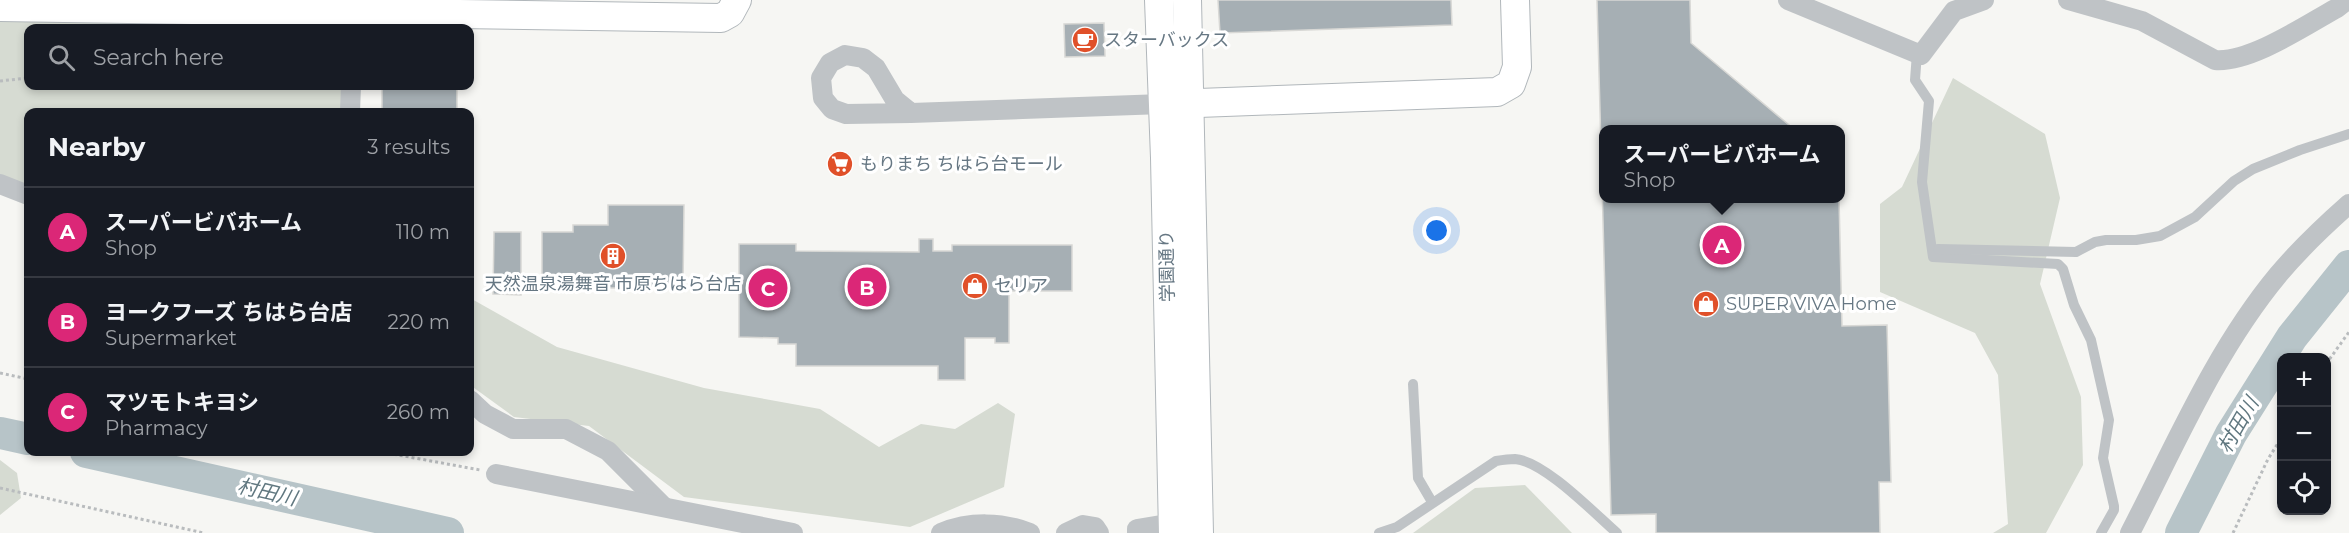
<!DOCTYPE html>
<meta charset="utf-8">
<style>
body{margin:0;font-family:Montserrat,"Noto Sans JP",sans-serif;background:#242831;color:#f1f3f6}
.controls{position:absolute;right:18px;bottom:18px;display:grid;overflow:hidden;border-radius:12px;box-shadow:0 3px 9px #0003}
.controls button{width:54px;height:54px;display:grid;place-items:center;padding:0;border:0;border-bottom:2px solid #363941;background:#171b24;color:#f1f3f6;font:30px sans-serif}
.you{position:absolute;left:1437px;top:231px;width:21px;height:21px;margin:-15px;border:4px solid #fff;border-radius:50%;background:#1a73e8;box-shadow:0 0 0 9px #1a73e833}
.badge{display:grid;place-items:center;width:39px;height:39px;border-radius:50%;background:#db2777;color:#fff;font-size:20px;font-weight:700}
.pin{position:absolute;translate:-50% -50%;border:3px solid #fff;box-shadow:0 2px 6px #0006}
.popup{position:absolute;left:1599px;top:125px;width:246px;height:78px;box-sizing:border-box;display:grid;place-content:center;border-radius:12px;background:#171b24;filter:drop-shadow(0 2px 4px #0005);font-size:20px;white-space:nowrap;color:#9ea1a6}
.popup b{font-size:22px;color:#f1f3f6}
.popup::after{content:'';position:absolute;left:50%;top:100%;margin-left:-12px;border:12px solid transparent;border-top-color:#171b24}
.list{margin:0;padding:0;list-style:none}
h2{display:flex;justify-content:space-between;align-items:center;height:78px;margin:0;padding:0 24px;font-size:26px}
h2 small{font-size:20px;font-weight:400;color:#9ea1a6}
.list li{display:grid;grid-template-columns:39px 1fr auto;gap:18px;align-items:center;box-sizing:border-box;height:90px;padding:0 24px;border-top:2px solid #363941}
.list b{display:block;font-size:22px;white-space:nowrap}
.list p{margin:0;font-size:20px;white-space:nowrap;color:#9ea1a6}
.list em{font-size:20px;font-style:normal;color:#9ea1a6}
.icon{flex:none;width:33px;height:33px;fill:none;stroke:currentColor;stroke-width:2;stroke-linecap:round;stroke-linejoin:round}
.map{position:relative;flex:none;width:2349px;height:533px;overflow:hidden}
.search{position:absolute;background:#171b24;box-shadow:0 3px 9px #0003;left:24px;top:24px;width:450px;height:66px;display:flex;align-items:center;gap:15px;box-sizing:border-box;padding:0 21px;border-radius:12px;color:#9ea1a6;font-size:22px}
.panel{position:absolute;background:#171b24;box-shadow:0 3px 9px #0003;left:24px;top:108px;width:450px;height:348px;border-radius:12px}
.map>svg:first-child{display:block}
.green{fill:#d6dbd2}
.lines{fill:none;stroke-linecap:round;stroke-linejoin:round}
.river{stroke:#b7c4c8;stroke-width:32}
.building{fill:#a6afb4;stroke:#d8d8d5;stroke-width:1.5}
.secondary-casing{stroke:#b1b7bb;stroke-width:30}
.path{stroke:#b9bcbe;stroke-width:3;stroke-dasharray:3 3;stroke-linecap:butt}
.lane{stroke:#bfc3c6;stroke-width:10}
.street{stroke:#bfc3c6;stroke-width:20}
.secondary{stroke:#fff;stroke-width:28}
.labels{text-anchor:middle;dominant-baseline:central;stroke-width:6;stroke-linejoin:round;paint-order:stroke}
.poi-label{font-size:18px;fill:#667783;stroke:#fff;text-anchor:start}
.street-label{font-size:18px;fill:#667783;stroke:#fff}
.water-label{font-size:20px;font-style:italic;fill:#617880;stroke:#fff}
</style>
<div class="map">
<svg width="2349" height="533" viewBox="0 0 2349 533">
<rect width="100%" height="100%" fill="#f6f6f3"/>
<!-- green -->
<g class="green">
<polygon points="0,7 352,11 352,28 28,28 28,86 352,86 351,112 28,112 28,195 0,184"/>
<polygon points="1953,78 2045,134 2060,198 2040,284 2081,397 2083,465 2046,533 1993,533 2008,524 1998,375 1975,333 1880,292 1880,204 1902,187"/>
<polygon points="470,298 557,347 704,388 820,409 879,447 921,424 955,429 998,403 1015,414 1004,487 910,527 684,497 589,426 514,417 470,385"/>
<polygon points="0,460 17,473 21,498 0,515"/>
<polygon points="1525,485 1572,533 1413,533 1475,488"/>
</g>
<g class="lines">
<!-- river -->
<g class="river">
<polyline points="0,433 28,439"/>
<polyline points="86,452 448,533"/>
<polyline points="2181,533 2231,434 2292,337 2349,266"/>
</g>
</g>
<!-- building -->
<g class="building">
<polygon points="1218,0 1451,0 1452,25 1220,33"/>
<polygon points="1597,0 1690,0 1691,43 1795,130 1604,130 1604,198 1839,198 1842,326 1887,325 1891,482 1879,482 1880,533 1656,533 1656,514 1611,515"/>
<polygon points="1104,23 1105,56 1065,57 1064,24"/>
<rect x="382" y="86" width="75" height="26"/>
<polygon points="608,205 684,205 683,288 607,288 607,281 564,281 563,288 542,288 542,232 573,232 573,225 608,225"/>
<polygon points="494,232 521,232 521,295 493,294"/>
<polygon points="919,239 933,239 933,251 952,251 952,245 1072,245 1072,291 1009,291 1009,343 995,343 995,338 965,338 965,380 938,380 938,366 796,366 796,344 778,344 778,338 739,337 739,244 796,244 796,251 919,252"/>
</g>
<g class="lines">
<!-- secondary casing -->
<g class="secondary-casing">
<g id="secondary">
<polyline points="1159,0 1165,158 1173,533"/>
<polyline points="1187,0 1199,533"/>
<polyline points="0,7 721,18 730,13 737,0"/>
<polyline points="1172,104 1497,92 1511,84 1517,67 1515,0"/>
</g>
</g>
<!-- path -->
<g class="path">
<polyline points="0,81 28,78"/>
<polyline points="2326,364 2349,332"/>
<polyline points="0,373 28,379"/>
<polyline points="382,452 480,470"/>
<polyline points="0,488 204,533"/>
<polyline points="2233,533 2268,459 2282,437"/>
</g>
<!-- lane -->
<g class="lane">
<polyline points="1917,53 1915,80 1929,101 1922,182 1933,257 2058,264 2063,269 2074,305 2091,340 2109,420 2103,458 2114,506 2114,510 2101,533"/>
<polyline points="1938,249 2076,252 2095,242 2106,240 2136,240 2160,236 2195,217 2234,181 2253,169 2300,150 2349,134"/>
<polyline points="1413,384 1418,478 1432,502"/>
<path d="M1379 533 1397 527 1496 461C1502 460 1509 459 1515 459 1544 461 1594 513 1617 533"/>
</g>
<!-- street -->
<g class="street">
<polyline points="1788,0 1921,55 1954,11 1984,0"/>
<path d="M2068 0 2142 21 2215 60C2250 63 2306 25 2337 8L2347 0"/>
<polyline points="350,112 351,86"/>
<polyline points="911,113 895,100 876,68 863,58 845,55 830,63 821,78 823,98 832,109 846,114 911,113 1163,104"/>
<polyline points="0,184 28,195"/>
<polyline points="470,400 485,414 513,429 566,429 608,451 663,506"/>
<polyline points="496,474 793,533"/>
<path d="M941 533C970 521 1002 522 1030 533"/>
<polyline points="1066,533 1083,525 1095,527 1099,533"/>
<polyline points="1137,533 1137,529 1173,523"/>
<path d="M2130 533C2175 446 2215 351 2278 275 2299 250 2324 226 2349 204"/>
</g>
<!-- secondary -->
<use href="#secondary" class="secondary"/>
</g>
<!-- icons -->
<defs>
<g id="cafe-disc" transform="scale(1.35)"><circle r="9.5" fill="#e05029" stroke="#fff"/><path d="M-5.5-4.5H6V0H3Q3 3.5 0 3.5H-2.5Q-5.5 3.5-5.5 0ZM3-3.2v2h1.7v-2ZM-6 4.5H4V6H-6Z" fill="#fff"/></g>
<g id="supermarket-disc" transform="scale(1.35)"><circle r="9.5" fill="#e05029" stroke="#fff"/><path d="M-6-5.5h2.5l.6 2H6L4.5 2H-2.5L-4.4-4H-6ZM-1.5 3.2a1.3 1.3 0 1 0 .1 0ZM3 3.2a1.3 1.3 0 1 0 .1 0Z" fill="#fff"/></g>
<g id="building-disc" transform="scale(1.35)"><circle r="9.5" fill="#e05029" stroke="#fff"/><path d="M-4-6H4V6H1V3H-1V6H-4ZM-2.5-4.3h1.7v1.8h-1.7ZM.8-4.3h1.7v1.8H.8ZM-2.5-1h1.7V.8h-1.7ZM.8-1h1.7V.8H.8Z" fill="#fff"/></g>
<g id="shop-disc" transform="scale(1.35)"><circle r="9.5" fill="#e05029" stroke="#fff"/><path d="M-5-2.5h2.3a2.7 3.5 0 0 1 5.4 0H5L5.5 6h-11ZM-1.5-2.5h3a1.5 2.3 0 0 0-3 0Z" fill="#fff"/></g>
</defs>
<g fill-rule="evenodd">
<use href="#cafe-disc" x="1085" y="40"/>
<use href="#supermarket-disc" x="840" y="164"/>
<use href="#building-disc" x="613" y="256"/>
<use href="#shop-disc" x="975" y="286"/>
<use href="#shop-disc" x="1706" y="304"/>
</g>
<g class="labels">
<!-- poi labels -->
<g class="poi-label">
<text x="1104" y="40">スターバックス</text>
<text x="860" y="164">もりまち ちはら台モール</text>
<text x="613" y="284" text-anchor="middle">天然温泉湯舞音 市原ちはら台店</text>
<text x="994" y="286">セリア</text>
<text x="1726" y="304">SUPER VIVA Home</text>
</g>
<!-- street labels -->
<g class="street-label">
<text transform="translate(1167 266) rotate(-91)">学園通り</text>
</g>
<!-- water labels -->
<g class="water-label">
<text transform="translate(2238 425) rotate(-60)">村田川</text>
<text transform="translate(267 492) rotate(13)">村田川</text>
</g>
</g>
</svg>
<div class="controls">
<button>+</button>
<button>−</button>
<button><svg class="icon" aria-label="locate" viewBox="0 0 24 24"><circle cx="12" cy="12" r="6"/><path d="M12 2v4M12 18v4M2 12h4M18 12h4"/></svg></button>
</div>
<div class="you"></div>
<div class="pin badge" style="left:1722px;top:245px">A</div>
<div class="popup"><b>スーパービバホーム</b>Shop</div>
<div class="pin badge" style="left:867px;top:287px">B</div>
<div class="pin badge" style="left:768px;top:288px">C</div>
<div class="search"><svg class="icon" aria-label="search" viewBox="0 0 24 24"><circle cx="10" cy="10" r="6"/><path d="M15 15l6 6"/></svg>Search here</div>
<section class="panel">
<h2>Nearby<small>3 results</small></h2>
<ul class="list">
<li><span class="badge">A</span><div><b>スーパービバホーム</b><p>Shop</p></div><em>110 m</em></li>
<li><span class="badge">B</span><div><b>ヨークフーズ ちはら台店</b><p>Supermarket</p></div><em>220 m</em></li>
<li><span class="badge">C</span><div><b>マツモトキヨシ</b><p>Pharmacy</p></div><em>260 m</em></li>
</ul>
</section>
</div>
